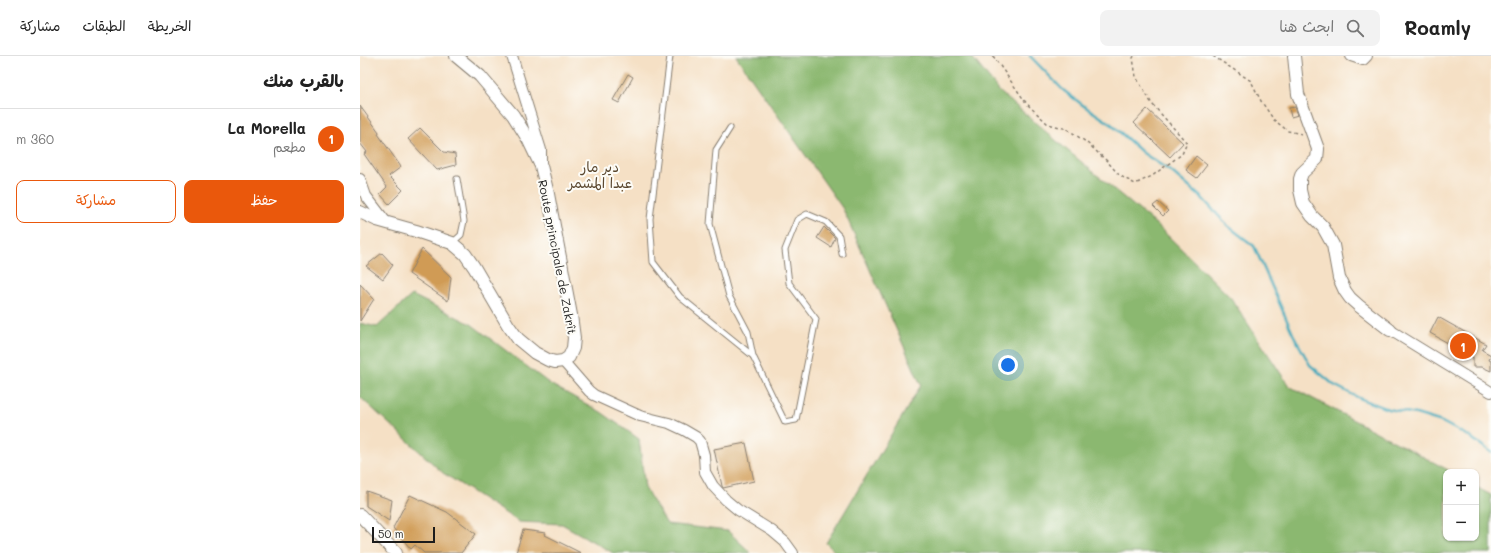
<!DOCTYPE html>
<html lang="ar">
<meta charset="utf-8">
<style>
body{margin:0;font-family:Mali,"Playpen Sans Arabic",sans-serif;background:#f2f2f2;color:#222;direction:rtl}
.controls{position:absolute;right:12px;bottom:12px;display:grid;overflow:hidden;border-radius:8px;box-shadow:0 1px 3px #0004}
.controls button{width:36px;height:36px;display:grid;place-items:center;padding:0;border:0;border-bottom:1px solid #e0e0e0;background:#fff;color:#222;font:20px sans-serif}
.scale{position:absolute;left:12px;bottom:10px;width:63px;box-sizing:border-box;padding-left:4px;border:2px solid #1c1c1c;border-top:0;font-size:11px;line-height:14px;white-space:nowrap;color:#1c1c1c;-webkit-text-stroke:3px #fdfcf7;paint-order:stroke}
.you{position:absolute;left:648px;top:309px;width:14px;height:14px;margin:-10px;border:3px solid #fff;border-radius:50%;background:#1a73e8;box-shadow:0 0 0 6px #1a73e833}
.badge{display:grid;place-items:center;width:26px;height:26px;border-radius:50%;background:#ea580c;color:#fff;font-size:13px;font-weight:700}
.pin{position:absolute;translate:-50% -50%;border:2px solid #fff;box-shadow:0 1px 4px #0006}
.list{margin:0;padding:0;list-style:none}
h2{display:flex;justify-content:space-between;align-items:center;height:52px;margin:0;padding:0 16px;font-size:17px}
h2 small{font-size:13px;font-weight:400;color:#767676}
.list li{display:grid;grid-template-columns:26px 1fr auto;gap:12px;align-items:center;box-sizing:border-box;height:60px;padding:0 16px;border-top:1px solid #e0e0e0}
.list b{display:block;font-size:15px;white-space:nowrap}
.list p{margin:0;font-size:13px;white-space:nowrap;color:#767676}
.list em{font-size:13px;font-style:normal;color:#767676}
.actions{display:flex;gap:8px;padding:12px 16px}
.actions a{flex:1;padding:9px 0;border:1px solid #ea580c;border-radius:8px;text-align:center;font-size:14px;color:#ea580c}
.actions .main{background:#ea580c;color:#fff}
.icon{flex:none;width:22px;height:22px;fill:none;stroke:currentColor;stroke-width:2;stroke-linecap:round;stroke-linejoin:round}
.map{position:relative;flex:none;width:1131px;height:497px;overflow:hidden;direction:ltr}
header{display:flex;align-items:center;gap:24px;box-sizing:border-box;height:56px;padding:0 20px;background:#fff;border-bottom:1px solid #e0e0e0}
header strong{font-size:19px}
nav{display:flex;gap:22px;margin-inline-start:auto;font-size:14px}
.search{width:280px;height:36px;background:#f2f2f2;display:flex;align-items:center;gap:10px;box-sizing:border-box;padding:0 14px;border-radius:8px;color:#767676;font-size:15px}
main{display:flex}
aside{flex:1;background:#fff}
.map>svg:first-child{display:block}
.forest{fill:#8bb870;stroke:#546a46}
.lines{fill:none;stroke-linecap:round;stroke-linejoin:round}
.stream{stroke:#3ca9bc;stroke-width:2.5}
.building{fill:#d09b55}
.service-casing{stroke:#887e70;stroke-width:7}
.minor-casing{stroke:#887e70;stroke-width:12}
.tertiary-casing{stroke:#887e70;stroke-width:14}
.path{stroke:#887e70;stroke-width:1.5;stroke-dasharray:3 3;stroke-linecap:butt}
.service{stroke:#fff;stroke-width:5}
.minor{stroke:#fff;stroke-width:10}
.tertiary{stroke:#fff;stroke-width:12}
.labels{text-anchor:middle;dominant-baseline:central;stroke-width:4;stroke-linejoin:round;paint-order:stroke}
.street-label{font-size:12px;fill:#1c1c1c;stroke:#fdfcf7}
.quarter-label{font-size:14px;fill:#5b4830;stroke:#fdfcf7}
</style>
<header>
<strong>Roamly</strong>
<div class="search"><svg class="icon" aria-label="search" viewBox="0 0 24 24"><circle cx="10" cy="10" r="6"/><path d="M15 15l6 6"/></svg>ابحث هنا</div>
<nav><a>الخريطة</a><a>الطبقات</a><a>مشاركة</a></nav>
</header>
<main>
<div class="map">
<svg width="1131" height="497" viewBox="0 0 1131 497">
<rect width="100%" height="100%" fill="#fdfcf7"/>
<filter id="ink" filterUnits="userSpaceOnUse"><feTurbulence type="fractalNoise" baseFrequency=".025" numOctaves="2"/><feDisplacementMap in="SourceGraphic" scale="8" xChannelSelector="R" yChannelSelector="G"/><feConvolveMatrix kernelMatrix="1 2 1 2 8 2 1 2 1" color-interpolation-filters="sRGB"/></filter>
<filter id="wash" filterUnits="userSpaceOnUse"><feTurbulence type="fractalNoise" baseFrequency=".012" numOctaves="4" result="noise"/><feDisplacementMap in="SourceGraphic" scale="16" xChannelSelector="R" yChannelSelector="G"/><feGaussianBlur stdDeviation="0.9" result="paint"/><feColorMatrix in="noise" values="0 0 0 0 0 0 0 0 0 0 0 0 0 0 0 0 0 1.4 0 .05"/><feComposite in="paint" operator="in"/></filter>
<g filter="url(#wash)">
<rect width="100%" height="100%" fill="#f5e0c5"/>
<!-- forest -->
<g class="forest">
<polygon points="376,0 611,0 640,36 707,94 797,169 871,242 929,330 1092,416 1086,416 1086,482 1116,482 1116,431 1131,439 1131,497 476,497 466,487 561,329 483,153"/>
<polygon points="52,239 111,268 190,328 241,356 279,383 285,432 307,468 368,475 391,497 253,497 202,468 159,466 83,417 0,341 0,267 17,271"/>
</g>
<g class="lines">
<!-- stream -->
<polyline class="stream" points="670,0 703,34 724,50 751,68 783,97 813,117 843,143 868,170 894,190 933,278 950,309 974,329 1001,343 1028,353 1056,358 1082,366 1110,381 1131,396"/>
</g>
<g id="blocks">
<!-- building -->
<g class="building">
<polygon points="268,18 273,21 259,47 253,44"/>
<polygon points="0,50 19,76 18,78 41,111 29,120 43,134 29,148 20,138 27,131 4,98 7,96 0,87"/>
<polygon points="935,51 938,59 931,61 929,52"/>
<polygon points="787,53 823,87 810,101 774,67"/>
<polygon points="60,72 84,96 95,98 96,109 77,114 48,83"/>
<polygon points="836,100 847,109 837,122 826,114"/>
<polygon points="798,146 808,155 803,160 793,150"/>
<polygon points="464,171 475,182 471,191 457,182"/>
<polygon points="62,193 91,221 88,245 49,218"/>
<polygon points="22,197 33,209 23,223 6,210"/>
<polygon points="0,228 14,243 0,265"/>
<polygon points="1078,261 1126,288 1122,294 1131,299 1129,304 1131,305 1131,315 1122,311 1113,311 1113,301 1070,277"/>
<polygon points="386,387 394,425 363,432 362,430 354,393"/>
<polygon points="6,435 32,444 29,465 6,450"/>
<polygon points="50,439 87,456 116,478 101,497 64,497 55,489 51,493 33,472"/>
<polygon points="163,474 186,477 185,479 221,497 156,497"/>
</g>
</g>
</g>
<g filter="url(#ink)">
<use href="#blocks" fill-opacity="0" stroke="#887e70" stroke-width="1"/>
<g class="lines">
<!-- service casing -->
<g class="service-casing">
<g id="service">
<polyline points="310,0 290,163 293,206 320,241 393,300 425,366 436,364 456,263 429,227 425,194 437,164 447,158 466,166 479,180 482,198"/>
<polyline points="370,72 356,94 350,168 369,240 388,276 393,300"/>
<polyline points="92,187 101,179 104,165 97,123"/>
</g>
</g>
<!-- minor casing -->
<g class="minor-casing">
<g id="minor">
<polyline points="152,0 181,94 181,108"/>
<polyline points="991,0 1003,4 1007,0"/>
<polyline points="0,123 6,140 26,166"/>
<polyline points="1030,274 1131,336"/>
<polyline points="203,305 229,335 234,339 280,360 309,367 324,374 336,381 340,385 344,399 345,416 353,430 366,444 378,454 412,475 425,486 433,497"/>
</g>
</g>
<!-- tertiary casing -->
<g class="tertiary-casing">
<g id="tertiary">
<polyline points="934,0 938,38 958,93 957,103 942,117 940,123 940,134 943,147 952,160 963,171 973,189 979,222 985,235 990,242 999,250 1030,274"/>
<polyline points="0,156 17,164 56,175 92,187 105,198 114,211 148,269 158,283 175,297 188,304 195,306 203,305 209,301 213,292 214,282 211,259 188,138 181,110 168,83 153,59 120,20 96,0"/>
<polyline points="0,459 36,497"/>
</g>
</g>
<!-- path -->
<g class="path">
<polyline points="633,0 667,48 688,68 707,73 726,86 747,105 759,119 775,128 792,120 822,98 827,87 792,48 776,21 773,2 774,0"/>
<polyline points="853,0 891,25 901,45 914,64 928,75 942,78"/>
</g>
<!-- service -->
<use href="#service" class="service"/>
<!-- minor -->
<use href="#minor" class="minor"/>
<!-- tertiary -->
<use href="#tertiary" class="tertiary"/>
</g>
</g>
<g class="labels">
<!-- street labels -->
<g class="street-label">
<text transform="translate(198 201) rotate(79)">Route principale de Zakrît</text>
</g>
<!-- quarter labels -->
<g class="quarter-label">
<text x="240" y="110">دير مار<tspan x="240" dy="16">عبدا المشمر</tspan></text>
</g>
</g>
</svg>
<div class="controls">
<button>+</button>
<button>−</button>
</div>
<div class="scale">50 m</div>
<div class="you"></div>
<div class="pin badge" style="left:1103px;top:290px">1</div>
</div>
<aside>
<h2>بالقرب منك<small></small></h2>
<ul class="list">
<li><span class="badge">1</span><div><b>La Morella</b><p>مطعم</p></div><em>360 m</em></li>
</ul>
<div class="actions"><a class="main">حفظ</a><a>مشاركة</a></div>
</aside>
</main>
